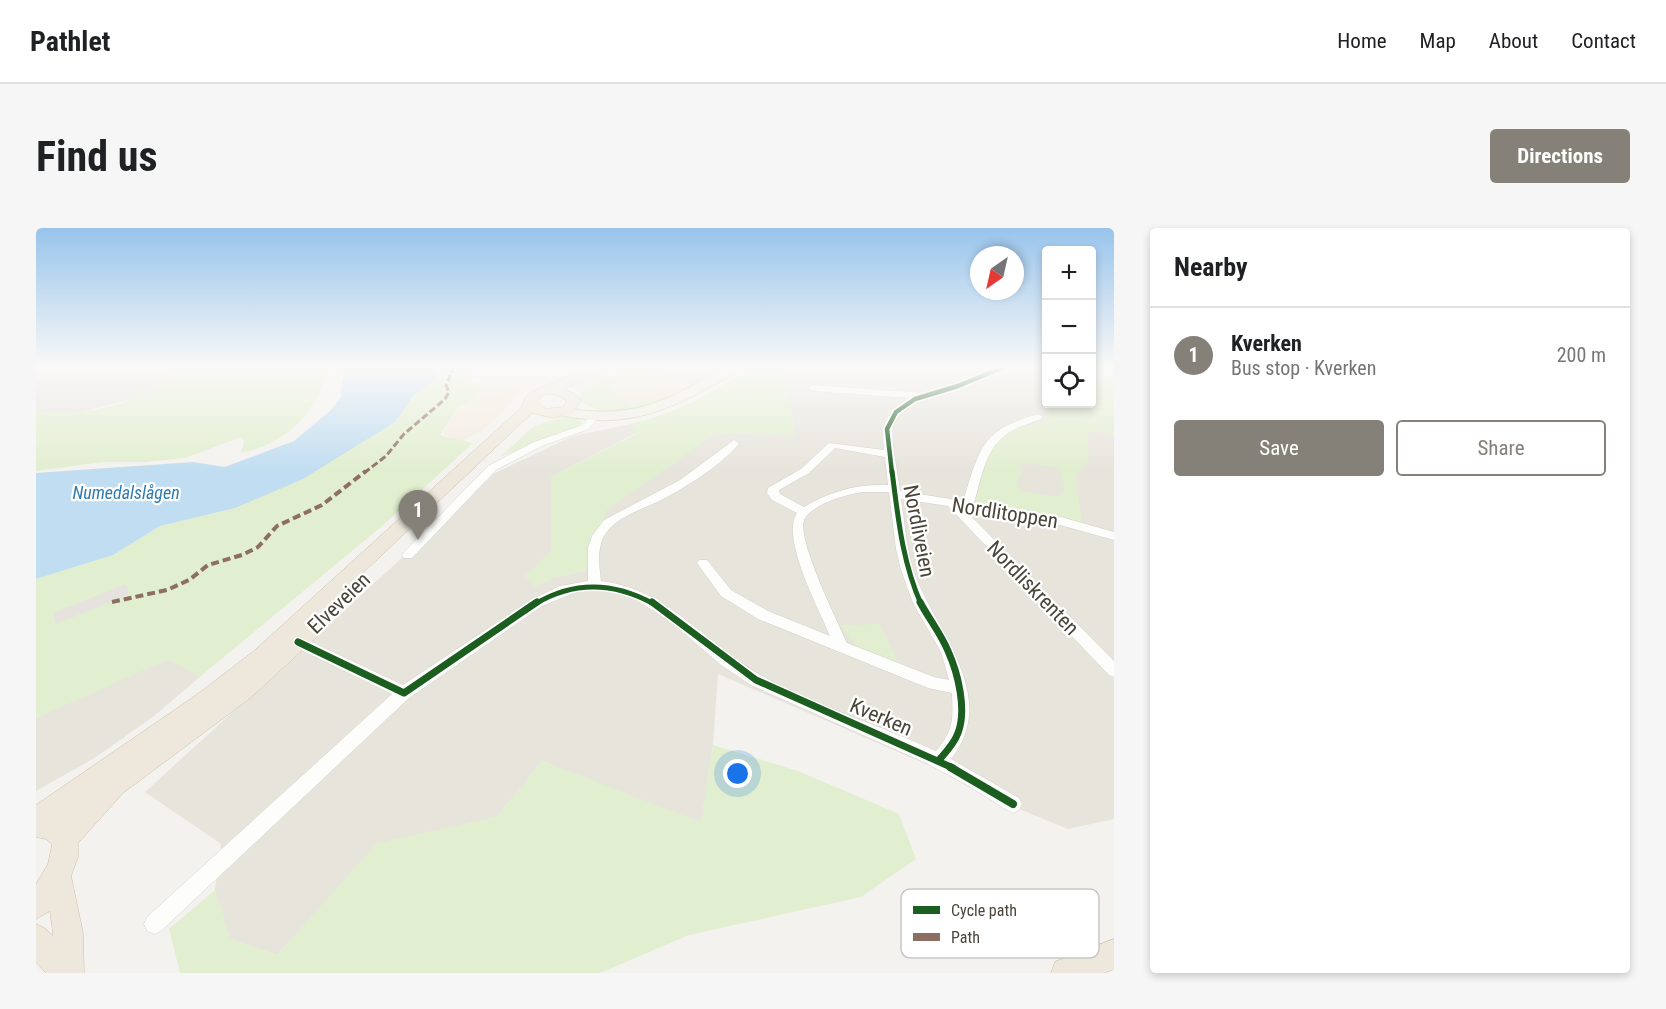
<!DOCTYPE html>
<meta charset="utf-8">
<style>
body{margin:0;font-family:"Roboto Condensed",sans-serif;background:#f6f6f6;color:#202124}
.controls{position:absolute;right:18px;top:18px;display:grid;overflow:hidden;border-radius:6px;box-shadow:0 3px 9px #0003}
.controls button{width:54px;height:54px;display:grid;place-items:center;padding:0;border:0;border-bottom:2px solid #e0e0e0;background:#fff;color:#202124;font:30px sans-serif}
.compass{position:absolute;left:934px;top:18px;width:54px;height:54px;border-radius:50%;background:#fff;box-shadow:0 3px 9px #0003;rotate:214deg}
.you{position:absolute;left:702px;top:546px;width:21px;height:21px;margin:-15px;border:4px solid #fff;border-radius:50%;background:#1a73e8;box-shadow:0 0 0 9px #1a73e833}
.badge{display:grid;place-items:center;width:39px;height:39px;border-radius:50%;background:#868178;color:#fff;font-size:20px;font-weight:700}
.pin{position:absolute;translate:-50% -50px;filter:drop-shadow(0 2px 3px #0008)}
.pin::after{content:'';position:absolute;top:32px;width:21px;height:18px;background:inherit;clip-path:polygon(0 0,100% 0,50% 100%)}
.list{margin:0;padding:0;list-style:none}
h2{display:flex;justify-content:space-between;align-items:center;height:78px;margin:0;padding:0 24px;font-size:26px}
h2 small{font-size:20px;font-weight:400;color:#757577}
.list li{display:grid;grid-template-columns:39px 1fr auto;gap:18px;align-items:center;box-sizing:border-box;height:96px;padding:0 24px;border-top:2px solid #e0e0e0}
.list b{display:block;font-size:22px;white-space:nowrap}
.list p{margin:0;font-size:20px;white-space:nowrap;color:#757577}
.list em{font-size:20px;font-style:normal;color:#757577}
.actions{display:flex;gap:12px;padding:18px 24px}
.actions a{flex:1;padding:14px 0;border:2px solid #868178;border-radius:6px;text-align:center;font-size:21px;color:#868178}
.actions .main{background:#868178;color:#fff}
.icon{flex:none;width:33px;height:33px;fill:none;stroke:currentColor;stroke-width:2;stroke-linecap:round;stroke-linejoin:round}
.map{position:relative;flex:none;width:1078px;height:745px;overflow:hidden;border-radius:6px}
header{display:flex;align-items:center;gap:36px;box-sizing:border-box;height:84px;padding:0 30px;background:#fff;border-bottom:2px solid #e0e0e0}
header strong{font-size:28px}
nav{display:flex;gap:33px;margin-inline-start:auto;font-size:21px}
.intro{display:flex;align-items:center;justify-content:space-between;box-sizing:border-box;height:144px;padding:0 36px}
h1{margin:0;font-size:42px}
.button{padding:15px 27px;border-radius:6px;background:#868178;color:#fff;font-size:21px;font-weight:700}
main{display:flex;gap:36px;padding:0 36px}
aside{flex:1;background:#fff;border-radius:6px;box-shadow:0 3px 9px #0003}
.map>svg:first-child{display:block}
.residential{fill:#e7e4dc}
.commercial{fill:#f3ebdf}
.industrial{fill:#e6e2de}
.green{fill:#e1eecf;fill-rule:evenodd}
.parking{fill:#e6e3df}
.water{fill:#c0ddf1}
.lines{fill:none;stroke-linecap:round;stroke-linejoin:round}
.minor-casing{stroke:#d2d0cb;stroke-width:1}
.major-casing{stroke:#d6cebb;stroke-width:2}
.highway-casing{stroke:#ccbfa9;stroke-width:1}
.minor{fill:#fdfdfc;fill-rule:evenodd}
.major{fill:#f2efe6;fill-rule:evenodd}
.highway{fill:#ede8db;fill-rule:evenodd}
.quiet-far1{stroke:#8d6e63;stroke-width:3;stroke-dasharray:7 3;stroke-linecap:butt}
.quiet{stroke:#8d6e63;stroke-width:4;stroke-dasharray:8 4;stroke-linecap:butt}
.cycleway-far3-casing{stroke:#fff;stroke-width:8}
.cycleway-far2-casing{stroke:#fff;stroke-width:8}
.cycleway-far1-casing{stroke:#fff;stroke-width:10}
.cycleway-casing{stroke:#fff;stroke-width:12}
.cycleway-far3{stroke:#1b5e20;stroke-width:4.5}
.cycleway-far2{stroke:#1b5e20;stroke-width:5}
.cycleway-far1{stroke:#1b5e20;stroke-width:7}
.cycleway{stroke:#1b5e20;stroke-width:8}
.labels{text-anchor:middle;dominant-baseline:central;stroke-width:4.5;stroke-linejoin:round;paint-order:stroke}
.far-water-label{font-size:18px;font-style:italic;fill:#2e7ab2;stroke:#fff}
.street-label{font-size:21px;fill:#4b4439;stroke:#fff}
.key{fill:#fff;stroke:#c9c7c4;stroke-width:1.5}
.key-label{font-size:16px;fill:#4b4439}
</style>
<header>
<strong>Pathlet</strong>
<nav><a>Home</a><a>Map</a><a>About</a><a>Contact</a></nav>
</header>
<div class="intro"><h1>Find us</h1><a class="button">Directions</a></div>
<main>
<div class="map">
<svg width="1078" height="745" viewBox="0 0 1078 745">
<rect width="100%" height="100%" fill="#f4f2ee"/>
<!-- residential -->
<g class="residential">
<polygon points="747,139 1010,139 1011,176 1023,176 1019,193 1078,208 1078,591 1032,601 978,579 897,539 682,446 677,517 665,595 506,533 461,589 341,616 241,727 194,711 179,662 185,616 109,564 459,245 537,208 595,196 600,205 515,249 515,324 499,358 520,349 549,343 570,282 680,205 759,207"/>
<polygon points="131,431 165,448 118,488 60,529 0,563 0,490"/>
</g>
<!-- commercial -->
<polygon class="commercial" points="436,139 687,139 652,160 600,181 523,156 498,158 478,170 472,178 446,203 427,212 420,212 407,206 418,186 443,159 446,152"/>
<!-- industrial -->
<polygon class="industrial" points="0,139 141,139 122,159 101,170 40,185 25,186 0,184"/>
<!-- green -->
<g class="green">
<path d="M141 139H295C281 171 269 198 236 214 226 219 217 224 205 224L208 214 205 209 149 230 110 234H67L0 243V184C50 188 107 178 141 139Z"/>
<polygon points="400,139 436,139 435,154 447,155 438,171 422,179 404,207 437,215 346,298 165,448 131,432 0,490 0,351 77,327 124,298 199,280 359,194 378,167 400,151"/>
<path d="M586 139H613L633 148 628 152 614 146 616 145C602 138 586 152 573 159V166L597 177 630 167 635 169C606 181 572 193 543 172L544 166 549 161Z"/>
<path d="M716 139H747L759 207 680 205 571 282 549 343 520 349 499 358 488 348 515 324V249L600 206 595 196C646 183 673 167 716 139Z"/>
<path d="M1078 147V208L1052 202 1053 232 1040 246 1046 295 935 276 955 215 975 201 1010 194 1014 176H1056V150ZM983 234 1020 239 1025 245 1028 263 1022 269 985 263 981 256 985 244Z"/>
<polygon points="527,189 541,189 546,195 541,199 464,229 498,198"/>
<polygon points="844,396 863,436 821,420 804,397"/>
<polygon points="677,517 762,543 863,586 880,631 825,669 653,707 564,745 144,745 133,701 179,662 194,711 241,727 341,615 461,589 506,533 665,594"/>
</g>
<!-- parking -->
<g class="parking">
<polygon points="613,139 643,139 652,144 660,139 683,139 656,158"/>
<polygon points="90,356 94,366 20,396 17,385"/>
</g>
<!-- water -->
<polygon class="water" points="307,139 400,139 400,151 378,167 359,194 267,251 199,280 124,298 77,327 0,351 0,245 157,234 189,239 258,213 295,182 305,169"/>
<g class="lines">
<!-- minor casing -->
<g class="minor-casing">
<g id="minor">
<path d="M959 139H972C944 158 867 166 857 199 854 209 863 251 864 263L927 273C944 221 944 202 1002 186L1007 189 1005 191C995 195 983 198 974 204 949 219 946 249 938 275L1025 289 1078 304V312L1024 297 929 282 1078 433V449L1073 447 912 278 865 271C869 295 870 320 878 344 899 403 965 468 915 531L983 570 986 576 983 582 977 585 971 582 931 557 890 535 715 457 685 437 634 393 597 370 580 364 559 362 543 363 506 378 373 470 125 703 118 706 111 703 108 696 111 689 356 466 257 418 255 414 257 410H267L367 457 496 371 524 358 552 353V320L556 308 568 292 644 252 698 212 703 215 702 217C682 239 656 255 631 269 612 280 580 287 568 308 561 321 563 338 565 353 633 361 671 418 728 449 782 479 843 497 900 523 918 502 917 492 916 465L892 460 722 391 685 368 661 335 663 332H671L695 362 732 383 794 408C783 381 744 309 761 285L736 272 731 265 732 260 765 241 793 215 848 222C845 192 850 187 874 170L777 163 772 160 777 157 888 165 919 156ZM799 220 849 229 852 257C820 256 795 263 768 279L744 266 743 262 773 245ZM827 264H853L860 321 865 342 877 375 905 424 913 452 898 449 811 415C802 394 758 307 769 290 779 275 812 266 827 264Z"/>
<polygon points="557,183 565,185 553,201 506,218 460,242 376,330 368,330 366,327 368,324 452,238 498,214 547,197"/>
</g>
</g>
<!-- major casing -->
<g class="major-casing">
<path id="major" d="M689 139H704C695 148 682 154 672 160 631 183 590 198 542 190 535 189 526 189 521 184L527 180C597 192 630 174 689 139Z"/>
</g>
<!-- highway casing -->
<g class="highway-casing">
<g id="highway">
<path d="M556 139H573L528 161 539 166 545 172 537 185 517 190 496 185 275 394 282 396 285 402 282 408 213 471 87 565 42 615V629L35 648 47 705 48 745H10L0 734V696L10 701 17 708V705L14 683 0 691V656L12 636 16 617 10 611 0 609V577L159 468 218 423 485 180 489 170 497 163ZM512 166 521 167 531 173 527 179 510 181 501 174 506 168Z"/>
<polygon points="1078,711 1078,741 1068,745 1015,745 1019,734"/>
</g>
</g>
<!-- minor -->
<use href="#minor" class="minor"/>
<!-- major -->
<use href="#major" class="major"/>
<!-- highway -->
<use href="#highway" class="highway"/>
<!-- quiet-far1 -->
<polyline class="quiet-far1" points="328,245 350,228 368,206 409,171 413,164 410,157 418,139"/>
<!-- quiet -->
<polyline class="quiet" points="76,374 131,362 153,352 172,337 206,327 222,319 241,298 286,277 330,243"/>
<!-- cycleway-far3 casing -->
<g class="cycleway-far3-casing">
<polyline id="cycleway-far3" points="856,245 851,201 860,184 879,171 922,158 968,139"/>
</g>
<!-- cycleway-far2 casing -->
<g class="cycleway-far2-casing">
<g id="cycleway-far2">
<path d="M856 243C862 289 866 333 885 376"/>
<path d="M499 376C539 352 578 354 618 376"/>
</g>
</g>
<!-- cycleway-far1 casing -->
<g class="cycleway-far1-casing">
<g id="cycleway-far1">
<polyline points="616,374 720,452 917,540"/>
<path d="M884 374C893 391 905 406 912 423 922 445 931 482 922 505 918 516 910 524 903 532"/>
<polyline points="262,414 368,465 501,374"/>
</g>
</g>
<!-- cycleway casing -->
<g class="cycleway-casing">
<polyline id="cycleway" points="914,539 977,576"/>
</g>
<!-- cycleway-far3 -->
<use href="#cycleway-far3" class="cycleway-far3"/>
<!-- cycleway-far2 -->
<use href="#cycleway-far2" class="cycleway-far2"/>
<!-- cycleway-far1 -->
<use href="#cycleway-far1" class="cycleway-far1"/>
<!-- cycleway -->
<use href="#cycleway" class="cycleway"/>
</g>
<!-- sky -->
<linearGradient id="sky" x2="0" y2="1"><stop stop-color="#98c4ec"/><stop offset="0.57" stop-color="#faf9f7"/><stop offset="1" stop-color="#faf9f7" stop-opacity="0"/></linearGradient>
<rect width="1078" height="244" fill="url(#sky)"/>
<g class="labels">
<!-- far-water labels -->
<g class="far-water-label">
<text x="90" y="264">Numedalslågen</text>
</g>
<!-- street labels -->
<g class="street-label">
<text transform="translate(969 285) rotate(9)">Nordlitoppen</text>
<text transform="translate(883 303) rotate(79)">Nordliveien</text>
<text transform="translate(997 360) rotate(46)">Nordliskrenten</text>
<text transform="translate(303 375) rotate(-44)">Elveveien</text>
<text transform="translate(845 489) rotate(23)">Kverken</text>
</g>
</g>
<!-- legend -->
<rect x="865" y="661" width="198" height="69" rx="9" class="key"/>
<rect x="877" y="678" width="27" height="8" fill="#1b5e20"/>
<rect x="877" y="705" width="27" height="8" fill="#8d6e63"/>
<g class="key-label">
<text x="915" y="688">Cycle path</text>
<text x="915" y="715">Path</text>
</g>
</svg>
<div class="controls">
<button>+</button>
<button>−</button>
<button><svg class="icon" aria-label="locate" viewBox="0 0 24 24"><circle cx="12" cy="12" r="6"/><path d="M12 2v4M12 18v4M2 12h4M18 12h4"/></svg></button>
</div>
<svg class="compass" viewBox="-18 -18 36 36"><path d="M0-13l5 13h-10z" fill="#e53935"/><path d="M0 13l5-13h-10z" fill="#757577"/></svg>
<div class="you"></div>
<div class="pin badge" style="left:382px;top:312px">1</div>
</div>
<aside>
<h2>Nearby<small></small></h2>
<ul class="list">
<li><span class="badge">1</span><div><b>Kverken</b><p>Bus stop · Kverken</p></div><em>200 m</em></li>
</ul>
<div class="actions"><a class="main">Save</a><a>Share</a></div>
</aside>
</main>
